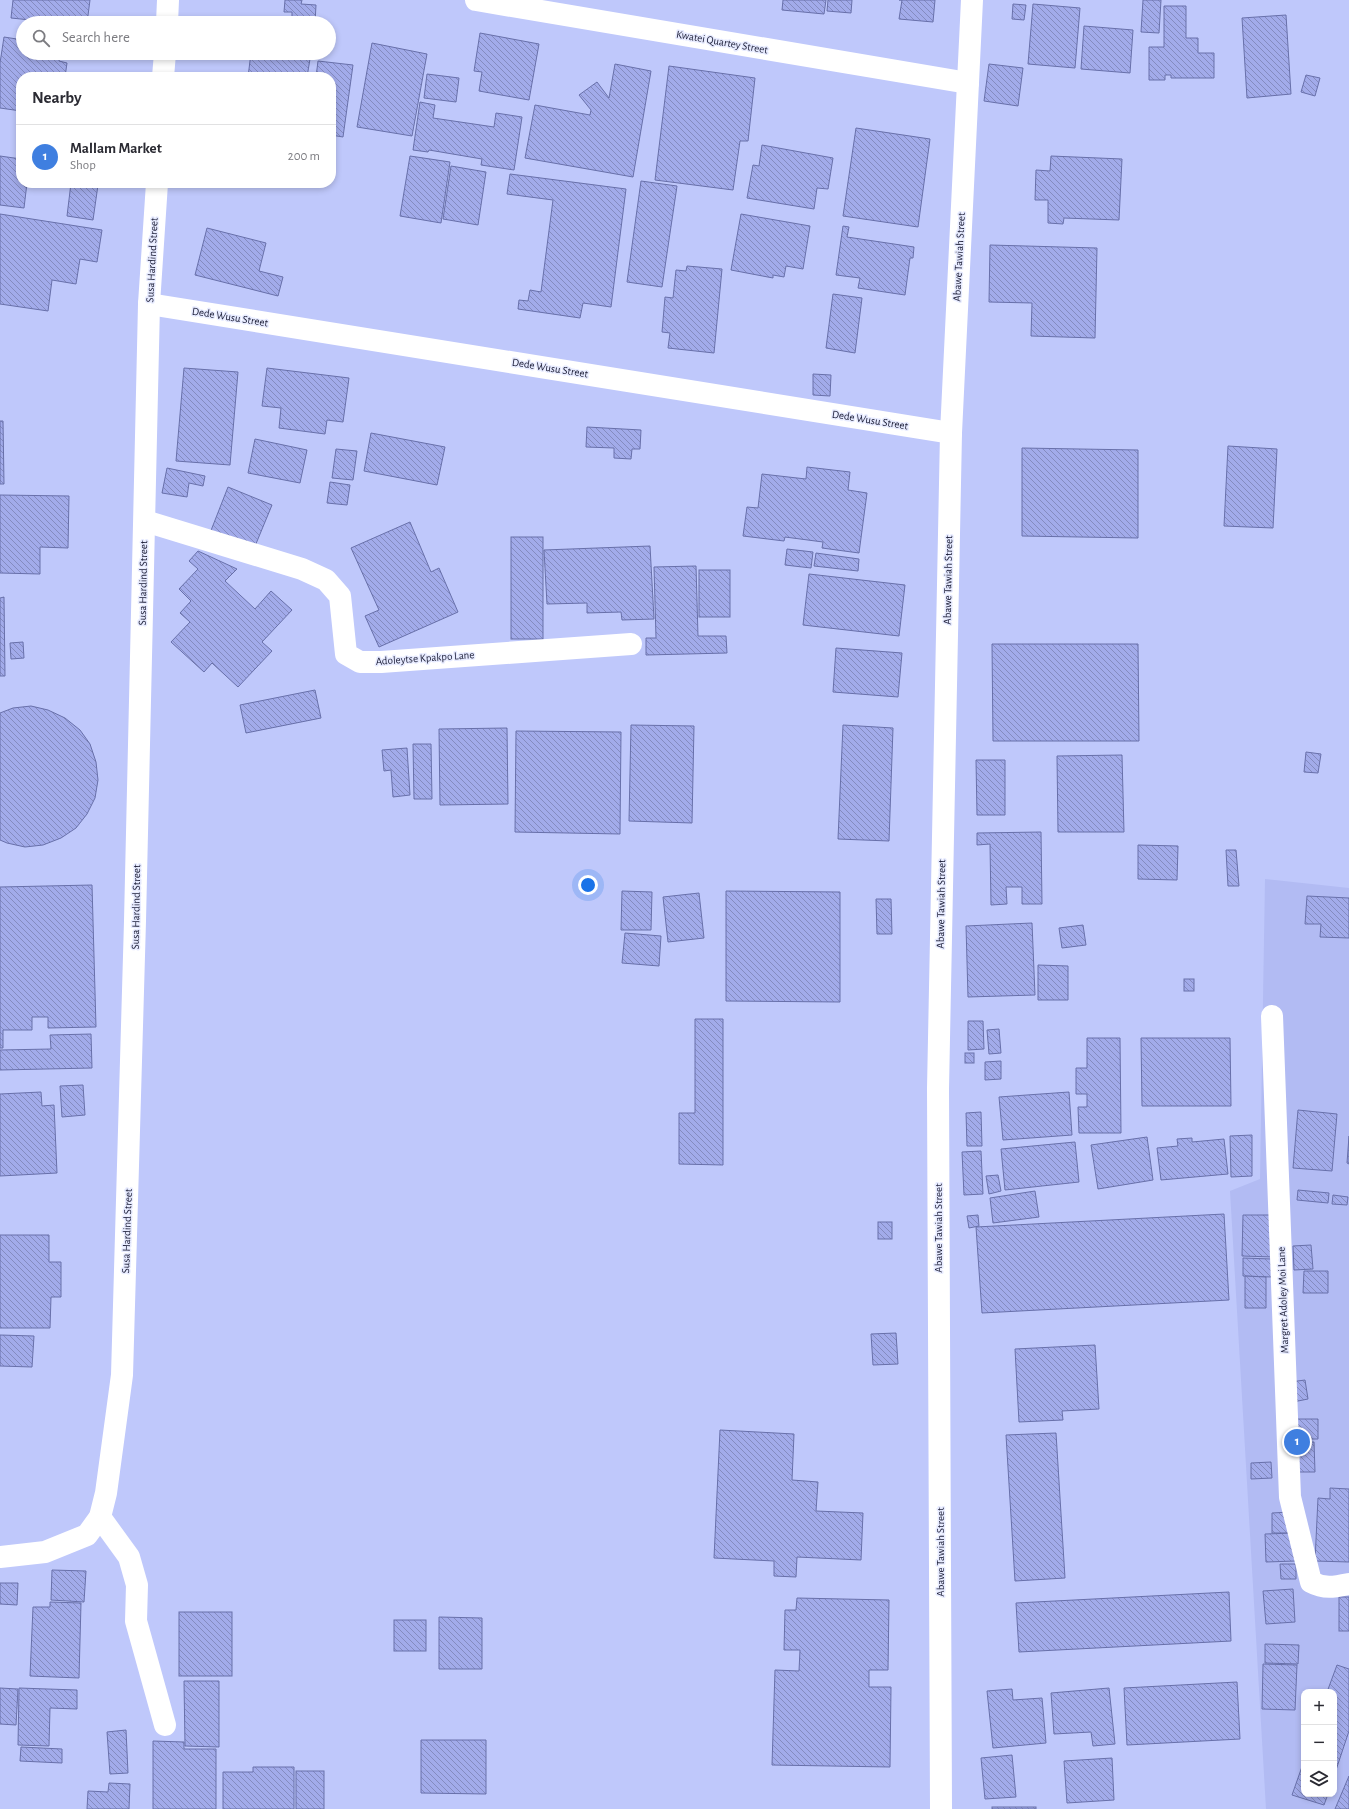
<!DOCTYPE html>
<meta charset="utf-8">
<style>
body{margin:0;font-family:"Alegreya Sans",sans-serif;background:#f2f2f3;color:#2b2b33}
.controls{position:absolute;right:12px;bottom:12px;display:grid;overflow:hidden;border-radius:8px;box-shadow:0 2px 6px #0003}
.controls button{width:36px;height:36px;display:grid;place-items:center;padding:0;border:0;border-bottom:1px solid #e1e1e2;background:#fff;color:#2b2b33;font:20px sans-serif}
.you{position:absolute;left:588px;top:885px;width:14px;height:14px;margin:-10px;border:3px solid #fff;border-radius:50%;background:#1a73e8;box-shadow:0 0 0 6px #1a73e833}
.badge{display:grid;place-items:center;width:26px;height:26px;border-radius:50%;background:#2563eb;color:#fff;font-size:13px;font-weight:700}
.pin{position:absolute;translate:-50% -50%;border:2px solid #fff;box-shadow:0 1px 4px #0006}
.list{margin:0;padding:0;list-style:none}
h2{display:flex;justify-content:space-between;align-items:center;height:52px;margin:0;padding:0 16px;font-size:17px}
h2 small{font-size:13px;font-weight:400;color:#7c7c81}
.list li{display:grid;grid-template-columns:26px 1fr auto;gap:12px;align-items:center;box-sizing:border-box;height:64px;padding:0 16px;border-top:1px solid #e1e1e2}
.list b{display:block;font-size:15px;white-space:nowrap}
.list p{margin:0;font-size:13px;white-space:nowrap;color:#7c7c81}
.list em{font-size:13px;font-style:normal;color:#7c7c81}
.icon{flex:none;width:22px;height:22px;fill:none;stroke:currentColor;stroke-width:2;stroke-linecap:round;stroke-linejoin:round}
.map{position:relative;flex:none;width:1349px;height:1809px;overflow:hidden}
.search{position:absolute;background:#fff;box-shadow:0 2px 6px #0003;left:16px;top:16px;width:320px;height:44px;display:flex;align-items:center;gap:10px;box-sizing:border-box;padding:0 14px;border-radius:22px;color:#7c7c81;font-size:15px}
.panel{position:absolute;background:#fff;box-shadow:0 2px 6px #0003;left:16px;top:72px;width:320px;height:116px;border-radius:16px}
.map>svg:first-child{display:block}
.built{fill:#b2bbf3;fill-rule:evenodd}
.building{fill:url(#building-back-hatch);stroke:#6870aa}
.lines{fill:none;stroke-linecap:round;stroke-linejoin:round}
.minor{stroke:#fff;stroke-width:22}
.labels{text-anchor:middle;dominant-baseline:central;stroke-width:3;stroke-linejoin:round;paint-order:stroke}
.street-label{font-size:11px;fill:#20223b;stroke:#e7ebff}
</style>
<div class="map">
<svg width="1349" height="1809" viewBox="0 0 1349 1809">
<defs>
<pattern id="building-back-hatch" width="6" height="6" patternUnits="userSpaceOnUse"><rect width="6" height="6" fill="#a2abea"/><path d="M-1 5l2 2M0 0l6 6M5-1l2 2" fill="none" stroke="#848bbf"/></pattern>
</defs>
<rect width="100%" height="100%" fill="#bfc8fb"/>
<!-- built -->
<path class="built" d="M1265 879 1349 888V1809H1266L1230 1191 1260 1179ZM1304 1692H1334V1794H1304Z"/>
<!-- building -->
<g class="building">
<polygon points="13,0 90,0 87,23 60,23 11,18"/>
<polygon points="285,0 302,0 301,4 316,5 315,23 292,23 292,12 284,12"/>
<polygon points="783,0 826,0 824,14 782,10"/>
<polygon points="828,0 852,0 851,13 827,11"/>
<polygon points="899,0 935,0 933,22 899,19 902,0"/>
<polygon points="1143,0 1161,0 1159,33 1141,32"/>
<polygon points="1013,4 1026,5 1024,20 1012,19"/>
<polygon points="1033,4 1080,8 1075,68 1028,64"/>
<polygon points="1164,6 1186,6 1186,38 1198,38 1198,53 1214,53 1214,78 1171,78 1171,75 1165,75 1165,80 1149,80 1149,47 1164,47"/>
<polygon points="1286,15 1291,94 1247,98 1242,18"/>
<polygon points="1084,26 1133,30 1130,73 1081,69"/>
<polygon points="480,33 539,44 529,100 479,91 482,72 474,71"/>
<polygon points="4,37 23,40 23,53 60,53 59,61 67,63 65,77 21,77 21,111 0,108 0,63"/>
<polygon points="372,43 427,54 412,136 357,127"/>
<polygon points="251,53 311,53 307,77 248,77"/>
<polygon points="318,61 353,65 343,137 331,135 331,77 316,77"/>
<polygon points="615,64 651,71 633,177 525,158 535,105 590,115 591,110 579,95 597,82 609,98"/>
<polygon points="989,64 1023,68 1018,106 984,101"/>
<polygon points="669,66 755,78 748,141 740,141 733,190 655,180"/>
<polygon points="427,74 459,78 456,102 424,98"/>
<polygon points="1306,75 1320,78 1315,96 1301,92"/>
<polygon points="420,102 435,105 433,118 494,127 496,113 522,117 514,170 481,165 482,159 429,150 428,152 413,150"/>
<polygon points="856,128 930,139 918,227 843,216"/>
<polygon points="762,145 833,158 828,189 817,188 814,209 747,198 753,165 759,166"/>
<polygon points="0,156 21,159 21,183 27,183 24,208 0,205"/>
<polygon points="410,156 450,162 441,223 400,216"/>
<polygon points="1051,156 1122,159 1119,220 1064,218 1063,224 1048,223 1048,200 1035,200 1036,170 1050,171"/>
<polygon points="451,166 486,172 478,225 443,219"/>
<polygon points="510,174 626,189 611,307 583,303 580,318 518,309 519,300 528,301 530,290 541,292 553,200 507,194"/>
<polygon points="641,181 677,186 662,287 627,282"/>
<polygon points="71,183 98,185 93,220 67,216"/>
<polygon points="0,214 102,230 97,262 80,259 76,284 52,280 48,311 0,304"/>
<polygon points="741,214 810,226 803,269 786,266 784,277 773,275 773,278 731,270"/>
<polygon points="843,226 849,227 847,237 914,247 913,258 910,258 905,295 858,288 860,278 836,275"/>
<polygon points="207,228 266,243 259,271 283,277 278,296 195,275"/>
<polygon points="990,245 1097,248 1095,338 1031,336 1032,303 989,302"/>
<polygon points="687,266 722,269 714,353 668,348 670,333 662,332 665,297 673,298 676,270 686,271"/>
<polygon points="833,294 862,298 855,353 826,348"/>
<polygon points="184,368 238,372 230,465 176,461"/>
<polygon points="267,368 349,378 343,422 327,420 325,434 279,428 281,408 262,406"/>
<polygon points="813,374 831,375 830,396 813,395"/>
<polygon points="0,421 3,421 4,484 0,484"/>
<polygon points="587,427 641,430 640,449 632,449 631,459 614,458 614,448 586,447"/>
<polygon points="371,433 445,447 437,485 364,471"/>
<polygon points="255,439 307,450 300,483 248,473"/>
<polygon points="1228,446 1277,449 1273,528 1224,526"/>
<polygon points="1022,448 1138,450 1138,538 1022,536"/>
<polygon points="336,449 357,451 353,480 332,478"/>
<polygon points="807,467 850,472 848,490 867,493 859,553 822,548 823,542 785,537 784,541 743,536 747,507 758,508 762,474 806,479"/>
<polygon points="167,468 205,476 203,486 189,483 187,497 162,493"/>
<polygon points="330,482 350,485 347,505 327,503"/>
<polygon points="228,487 272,505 253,551 210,533"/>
<polygon points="0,495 69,496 68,548 40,547 40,574 0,573"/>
<polygon points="410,522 431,572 439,568 458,612 379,647 365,616 379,610 351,548"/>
<rect x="511" y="537" width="32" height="102"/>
<polygon points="650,546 654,619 622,620 621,612 587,613 587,603 547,604 544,550"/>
<polygon points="787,549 813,552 811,568 785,565"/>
<polygon points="198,551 237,569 225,581 255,609 271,591 292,610 262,642 272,651 238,687 212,663 204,672 171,642 190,622 180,613 191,601 179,589 198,569 189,561"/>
<polygon points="816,553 859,559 858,571 814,566"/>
<polygon points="696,566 698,636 726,636 727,653 646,655 646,638 656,638 654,567"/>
<rect x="699" y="570" width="31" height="47"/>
<polygon points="809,574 905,585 899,636 803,625"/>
<polygon points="4,597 5,676 0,676 0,598"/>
<polygon points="23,642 24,658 11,659 10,643"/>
<polygon points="992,644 1138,644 1139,741 993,741"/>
<polygon points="836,648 902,653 898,697 833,692"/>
<polygon points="315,690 321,718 246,733 240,705"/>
<polygon points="31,706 48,710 65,718 80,730 90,744 96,762 98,780 95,798 87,814 76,828 61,838 43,845 25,847 7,843 0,840 0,713 13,708"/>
<polygon points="631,725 694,726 692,823 629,821"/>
<polygon points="843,725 893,728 889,841 838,839"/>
<polygon points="507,728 508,804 440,805 439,729"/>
<polygon points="516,731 621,732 620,834 515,832"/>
<polygon points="413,744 431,744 432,799 414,799"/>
<polygon points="407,748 410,795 393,797 391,770 384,771 382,750"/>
<polygon points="1306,752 1321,754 1318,773 1304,772"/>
<polygon points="1122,755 1124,832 1058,832 1057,756"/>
<polygon points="976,760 1005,760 1005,815 977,815"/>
<polygon points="1041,832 1042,904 1022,904 1022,887 1006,887 1007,904 991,905 990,844 977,845 977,833"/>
<polygon points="1138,845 1178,846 1177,880 1138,879"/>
<polygon points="1226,850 1236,850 1239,886 1228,886"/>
<polygon points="92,885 96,1027 48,1028 48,1017 32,1017 32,1030 3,1030 3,1048 0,1048 0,887"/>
<polygon points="622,891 652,892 651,930 621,930"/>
<polygon points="726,891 840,892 840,1002 726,1001"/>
<polygon points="699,893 704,938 668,942 663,897"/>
<polygon points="1307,896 1349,898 1349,938 1320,937 1321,924 1305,924"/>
<polygon points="876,899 891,899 892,934 877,934"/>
<polygon points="1032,923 1035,995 968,997 966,926"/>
<polygon points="1083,925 1086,945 1062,948 1059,928"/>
<polygon points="625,933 661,936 659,966 622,963"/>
<polygon points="1038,965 1068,966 1068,1000 1038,1000"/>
<rect x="1184" y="979" width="10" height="12"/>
<polygon points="695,1019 723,1019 723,1165 679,1164 679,1113 695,1113"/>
<polygon points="968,1021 983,1021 984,1049 968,1050"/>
<polygon points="999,1029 1001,1053 989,1054 987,1030"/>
<polygon points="91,1034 92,1068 0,1070 0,1050 51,1049 50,1035"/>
<polygon points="1087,1038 1120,1038 1121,1133 1079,1133 1078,1107 1087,1107 1087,1094 1076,1094 1076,1068 1087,1068"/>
<polygon points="1141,1038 1230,1038 1231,1106 1142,1106"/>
<rect x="965" y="1053" width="9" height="10"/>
<polygon points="1001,1061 1001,1079 985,1080 985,1062"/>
<polygon points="83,1085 85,1115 62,1117 60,1086"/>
<polygon points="41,1092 42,1106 54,1105 57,1173 0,1176 0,1094"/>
<polygon points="1069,1092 1072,1135 1003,1140 999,1097"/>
<polygon points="1298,1110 1337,1114 1332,1171 1293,1168"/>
<polygon points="981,1112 982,1146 967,1146 966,1113"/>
<polygon points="1252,1135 1252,1176 1231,1177 1230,1136"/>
<polygon points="1349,1136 1349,1164 1347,1163"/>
<polygon points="1147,1137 1153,1180 1098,1189 1091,1145"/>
<polygon points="1192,1138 1192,1142 1224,1139 1228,1174 1161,1180 1157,1148 1178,1146 1177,1139"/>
<polygon points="1075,1142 1079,1182 1005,1190 1001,1149"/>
<polygon points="981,1151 983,1194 964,1195 962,1152"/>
<polygon points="998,1175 1001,1191 989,1194 986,1176"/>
<polygon points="1298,1190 1329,1193 1328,1203 1297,1200"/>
<polygon points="1035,1191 1039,1217 993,1223 990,1198"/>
<polygon points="1333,1195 1348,1197 1347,1205 1332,1204"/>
<polygon points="1224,1214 1229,1300 982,1313 976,1227"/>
<polygon points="978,1215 979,1226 969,1228 967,1216"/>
<polygon points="1243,1215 1274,1215 1274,1257 1242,1256"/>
<rect x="878" y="1222" width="14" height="17"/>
<polygon points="0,1235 49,1235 49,1262 61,1262 61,1297 51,1297 50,1328 0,1328"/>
<polygon points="1311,1245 1313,1269 1294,1270 1293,1246"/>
<polygon points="1243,1258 1272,1259 1272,1277 1243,1276"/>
<polygon points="1304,1271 1328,1271 1328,1293 1303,1293"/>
<polygon points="1245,1276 1266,1277 1266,1308 1245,1308"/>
<polygon points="896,1333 898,1364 873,1365 871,1334"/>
<polygon points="0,1335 34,1336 32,1367 0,1366"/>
<polygon points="1095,1345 1099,1409 1062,1411 1063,1420 1019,1422 1015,1349"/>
<polygon points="1305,1380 1308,1399 1293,1402 1290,1382"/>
<polygon points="1296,1419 1318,1419 1318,1439 1297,1439"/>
<polygon points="720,1430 794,1434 792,1480 818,1482 816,1511 863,1513 861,1560 797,1557 796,1577 774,1576 774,1561 714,1558"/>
<polygon points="1056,1433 1065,1578 1015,1581 1006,1435"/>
<polygon points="1314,1442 1315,1472 1290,1472 1290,1443"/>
<polygon points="1271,1462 1272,1478 1251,1479 1251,1463"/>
<polygon points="1330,1488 1349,1489 1349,1562 1315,1561 1318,1498 1330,1499"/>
<polygon points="1290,1512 1291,1533 1272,1533 1272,1513"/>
<polygon points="1295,1533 1296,1561 1266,1562 1265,1534"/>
<polygon points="1280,1564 1296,1564 1296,1579 1281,1579"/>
<polygon points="52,1570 86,1571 84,1602 51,1600"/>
<polygon points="0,1583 18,1583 17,1605 0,1604"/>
<polygon points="1293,1589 1295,1622 1266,1624 1263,1591"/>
<polygon points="1229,1592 1231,1641 1019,1652 1016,1603"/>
<rect x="1339" y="1597" width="10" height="34"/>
<polygon points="797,1598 889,1600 888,1670 869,1670 869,1687 891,1687 890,1767 772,1765 775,1670 799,1671 800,1650 784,1650 785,1610 796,1610"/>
<polygon points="50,1602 81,1603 79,1678 30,1676 33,1607 50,1607"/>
<rect x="179" y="1612" width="53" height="64"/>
<polygon points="439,1617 482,1618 482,1669 439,1669"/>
<rect x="394" y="1620" width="32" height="31"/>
<polygon points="1265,1644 1299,1645 1298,1664 1265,1663"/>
<polygon points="1263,1664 1297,1665 1295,1710 1262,1709"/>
<polygon points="1337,1665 1349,1669 1349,1731 1334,1776 1334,1692 1327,1692"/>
<polygon points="184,1681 219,1681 219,1747 185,1746"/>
<polygon points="1237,1682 1240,1739 1127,1745 1124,1688"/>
<polygon points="0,1688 18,1689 16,1725 0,1724"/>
<polygon points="19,1688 77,1690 77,1709 50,1708 49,1746 18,1745"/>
<polygon points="1109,1688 1115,1744 1093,1746 1091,1732 1054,1734 1051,1693"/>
<polygon points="1012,1689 1013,1700 1042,1698 1046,1743 993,1748 987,1691"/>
<polygon points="126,1730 128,1773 110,1774 107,1732"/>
<polygon points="421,1740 486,1740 486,1794 421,1793"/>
<polygon points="153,1741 184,1742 184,1749 216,1749 216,1809 153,1809"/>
<polygon points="21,1747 62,1749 62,1763 20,1761"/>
<polygon points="1012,1755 1016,1797 985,1799 981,1758"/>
<polygon points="1112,1758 1114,1800 1067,1803 1064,1761"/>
<polygon points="1304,1761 1304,1794 1328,1794 1324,1805 1292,1795"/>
<polygon points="253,1767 294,1767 294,1809 223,1809 223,1772 253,1772"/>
<rect x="296" y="1771" width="28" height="38"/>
<polygon points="1349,1776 1349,1809 1335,1809"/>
<polygon points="109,1783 130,1784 129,1809 87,1809 88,1791 108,1792"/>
<rect x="992" y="1807" width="44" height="2"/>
</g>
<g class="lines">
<!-- minor -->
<g class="minor">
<polyline points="476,0 968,83"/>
<polyline points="167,23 168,0"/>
<polyline points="163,77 165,53"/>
<polyline points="149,304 951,433"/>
<polyline points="145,521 302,569 326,580 340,596 346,654 360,662 381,662 631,644"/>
<path d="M1272 1016 1290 1497 1311 1582C1324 1589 1334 1587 1349 1584"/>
<polyline points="100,1517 129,1557 137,1585 136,1621 165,1725"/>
<polyline points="0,1557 45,1552 87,1535 100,1517 106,1493 122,1375 135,921 149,304 157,183"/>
<polyline points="941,1809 938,1089 951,433 972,0"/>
</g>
</g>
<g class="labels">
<!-- street labels -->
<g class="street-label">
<text transform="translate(722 42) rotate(10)">Kwatei Quartey Street</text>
<text transform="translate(959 257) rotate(-87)">Abawe Tawiah Street</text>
<text transform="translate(152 260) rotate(-87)">Susa Hardind Street</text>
<text transform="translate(230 317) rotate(9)">Dede Wusu Street</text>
<text transform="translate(550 368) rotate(9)">Dede Wusu Street</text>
<text transform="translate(870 420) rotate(9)">Dede Wusu Street</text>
<text transform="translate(948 580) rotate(-89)">Abawe Tawiah Street</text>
<text transform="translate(143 583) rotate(-89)">Susa Hardind Street</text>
<text transform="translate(425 658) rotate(-4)">Adoleytse Kpakpo Lane</text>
<text transform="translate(941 904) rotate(-89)">Abawe Tawiah Street</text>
<text transform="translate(136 907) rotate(-89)">Susa Hardind Street</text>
<text transform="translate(938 1228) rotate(-90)">Abawe Tawiah Street</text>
<text transform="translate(127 1231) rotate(-88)">Susa Hardind Street</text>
<text transform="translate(1283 1300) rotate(-92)">Margret Adoley Moi Lane</text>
<text transform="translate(940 1552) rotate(-90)">Abawe Tawiah Street</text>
</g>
</g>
</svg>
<div class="controls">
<button>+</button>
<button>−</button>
<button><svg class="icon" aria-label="layers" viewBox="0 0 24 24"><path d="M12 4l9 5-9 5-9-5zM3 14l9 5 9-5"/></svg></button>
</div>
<div class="you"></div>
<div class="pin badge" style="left:1297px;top:1442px;background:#3f7fe0">1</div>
<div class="search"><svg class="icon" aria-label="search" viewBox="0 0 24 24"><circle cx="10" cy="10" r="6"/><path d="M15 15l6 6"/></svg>Search here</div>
<section class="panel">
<h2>Nearby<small></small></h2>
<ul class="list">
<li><span class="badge" style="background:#3f7fe0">1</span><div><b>Mallam Market</b><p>Shop</p></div><em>200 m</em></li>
</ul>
</section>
</div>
